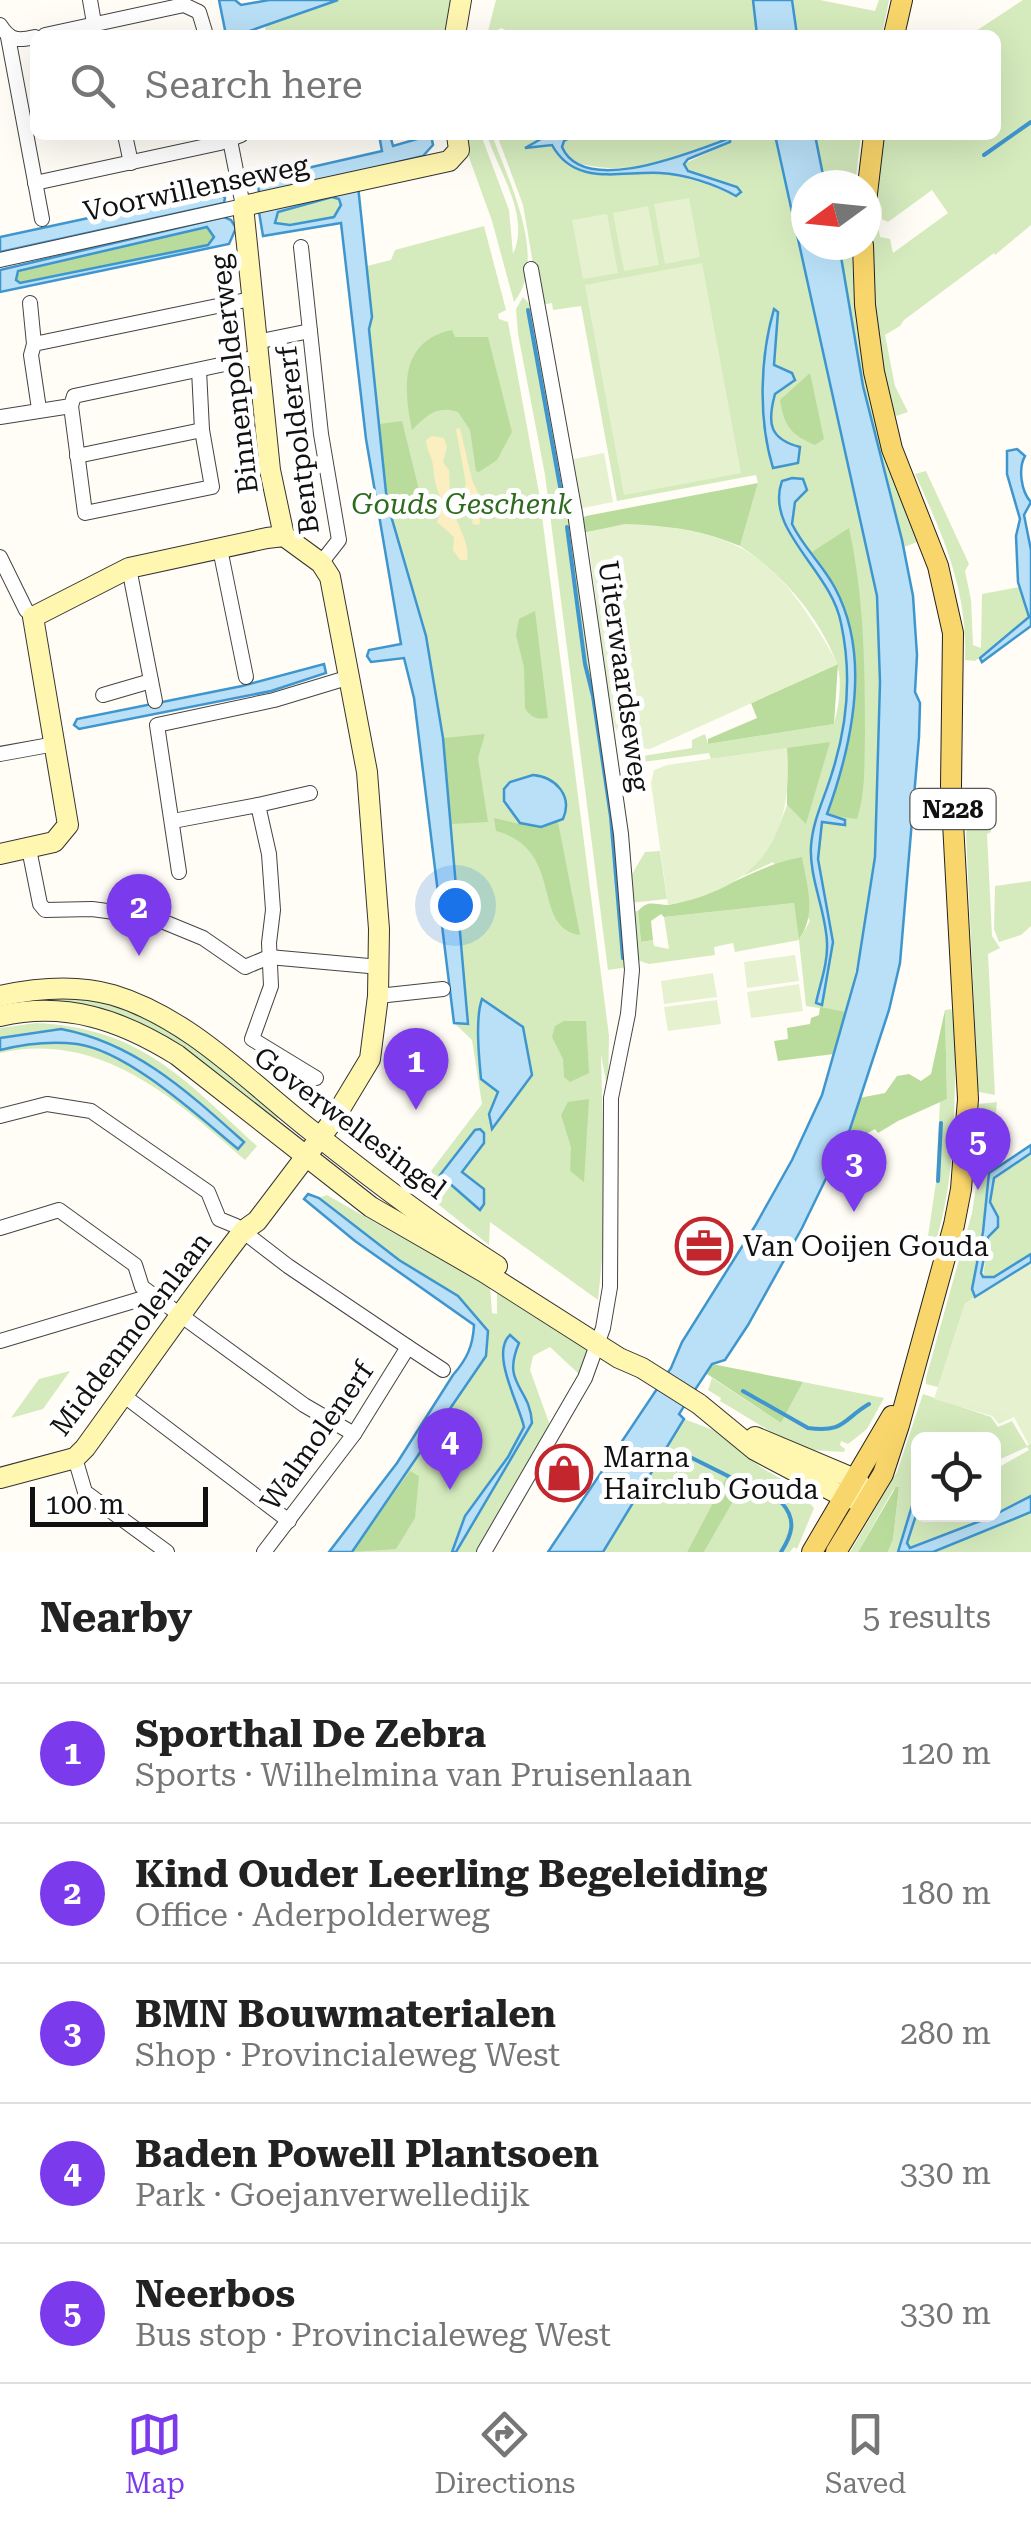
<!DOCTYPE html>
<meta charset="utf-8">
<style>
body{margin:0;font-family:"Roboto Serif",serif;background:#f6f6f6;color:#222}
.controls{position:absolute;right:30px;bottom:30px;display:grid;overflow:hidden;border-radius:15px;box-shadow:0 10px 40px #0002}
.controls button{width:90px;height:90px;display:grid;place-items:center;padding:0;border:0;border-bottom:2px solid #e0e0e0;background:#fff;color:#222;font:50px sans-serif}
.compass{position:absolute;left:791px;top:170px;width:90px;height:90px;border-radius:50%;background:#fff;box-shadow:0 10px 40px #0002;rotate:255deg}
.scale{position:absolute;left:30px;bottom:25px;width:178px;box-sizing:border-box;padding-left:10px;border:5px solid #111;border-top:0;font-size:28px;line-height:35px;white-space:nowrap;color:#111;-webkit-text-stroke:8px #fff;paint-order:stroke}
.you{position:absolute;left:455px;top:905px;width:35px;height:35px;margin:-25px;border:8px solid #fff;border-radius:50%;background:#1a73e8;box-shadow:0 0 0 15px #1a73e833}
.badge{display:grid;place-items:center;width:65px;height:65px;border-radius:50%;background:#7c3aed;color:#fff;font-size:32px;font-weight:700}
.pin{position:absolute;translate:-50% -82px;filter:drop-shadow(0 2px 5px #0008)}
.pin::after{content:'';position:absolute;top:52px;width:35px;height:30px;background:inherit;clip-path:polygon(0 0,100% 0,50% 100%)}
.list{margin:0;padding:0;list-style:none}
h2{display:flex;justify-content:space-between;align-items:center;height:130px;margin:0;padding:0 40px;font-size:42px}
h2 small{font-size:32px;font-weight:400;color:#767676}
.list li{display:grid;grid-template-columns:65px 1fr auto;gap:30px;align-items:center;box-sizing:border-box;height:140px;padding:0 40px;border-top:2px solid #e0e0e0}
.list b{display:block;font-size:38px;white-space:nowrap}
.list p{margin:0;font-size:32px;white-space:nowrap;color:#767676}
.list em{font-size:32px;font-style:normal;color:#767676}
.icon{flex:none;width:55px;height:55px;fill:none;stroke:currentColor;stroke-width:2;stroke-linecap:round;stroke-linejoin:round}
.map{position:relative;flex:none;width:1031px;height:1552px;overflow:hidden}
.search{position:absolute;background:#fff;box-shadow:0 10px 40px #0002;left:30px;right:30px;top:30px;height:110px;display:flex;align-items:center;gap:25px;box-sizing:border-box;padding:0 35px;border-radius:15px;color:#767676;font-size:38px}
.sheet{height:830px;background:#fff}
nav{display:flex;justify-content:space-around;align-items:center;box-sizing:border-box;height:140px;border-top:2px solid #e0e0e0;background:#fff;font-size:28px;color:#767676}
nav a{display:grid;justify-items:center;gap:5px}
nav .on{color:#7c3aed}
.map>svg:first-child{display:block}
.green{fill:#d5ebbd}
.forest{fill:#b9dc9c}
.sand{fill:#fbeec1}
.pitch{fill:#e6f2cf}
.water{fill:#b9e0f7;stroke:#3f96cf;stroke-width:2.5;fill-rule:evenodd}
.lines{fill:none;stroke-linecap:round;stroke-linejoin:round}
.stream{stroke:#3f96cf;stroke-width:4}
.street-casing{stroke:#444;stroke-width:16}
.secondary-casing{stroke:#333;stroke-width:22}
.primary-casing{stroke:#222;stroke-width:22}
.street{stroke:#fff;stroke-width:14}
.secondary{stroke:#fff6b0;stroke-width:20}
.primary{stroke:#f9d66b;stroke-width:20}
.labels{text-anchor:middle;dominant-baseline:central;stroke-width:10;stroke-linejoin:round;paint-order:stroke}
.shield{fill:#fff;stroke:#585858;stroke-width:2.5}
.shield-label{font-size:25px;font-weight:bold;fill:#111}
.street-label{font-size:28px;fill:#111;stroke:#fff}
.park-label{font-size:28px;font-style:italic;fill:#2f6b1f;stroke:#fff}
.poi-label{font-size:28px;fill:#111;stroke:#fff;text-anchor:start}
</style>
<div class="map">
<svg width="1031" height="1552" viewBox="0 0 1031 1552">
<rect width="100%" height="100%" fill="#fffdf5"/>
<!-- green -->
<g class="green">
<polygon points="335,0 459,0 451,35 268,35 265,28 274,20"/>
<polygon points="496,0 753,0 757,35 517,35 501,28 496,31 499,35 487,35"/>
<polygon points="792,0 820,0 875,11 879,0 889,0 882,35 797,35"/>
<path d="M1023 0H1031V225L995 255 994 253 904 320 900 326 885 335 895 386 908 412 896 416C878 372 867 264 876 216L880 237 890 239 893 253 948 213 932 190 888 222 882 219V208L876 193 883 135H996V35H970Z"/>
<path d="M461 135H481L509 210 513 254C531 216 498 171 487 135H492C508 180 549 259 514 302L492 221Z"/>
<path d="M497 135H548L530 144 531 148 547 143 553 145 570 167 597 174 664 173 705 183 736 196 737 187 687 171 684 164 730 142V139C674 159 633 178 573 162L562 147 564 141 575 135H775L877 596 880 682 875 857 871 897 847 1012 806 1006 799 940 735 952 733 943 714 947 715 955 649 964 637 960 630 912 638 911 641 942 653 940 654 946 669 949 664 917 794 903 800 938 810 921 773 862 743 876C765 855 777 834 787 805L806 823 829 743 711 759 709 753 643 762V756L692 748V740L705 734 708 744 834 724C839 706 843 678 836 661 818 615 781 573 740 546L758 483 756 475 617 501 581 306 553 310 552 303 540 305 523 205Z"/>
<polygon points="815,135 861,135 855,185 825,185"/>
<polygon points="333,197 339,199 341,205 334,217 290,225 275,223 278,212"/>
<polygon points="484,226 506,310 498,314 499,319 508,322 539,493 609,1036 608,1092 601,1054 605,1229 598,1300 490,1222 489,1245 418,1188 482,1104 472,1040 454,1023 468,1023 443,738 430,660 390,542 364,273 367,266 391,260 395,250"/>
<path d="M839 245H852C853 357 875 440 920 541L904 547 863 386Z"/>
<path d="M523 297 534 309C576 528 609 746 628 967L608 970 545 475 518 334 516 309Z"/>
<path d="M926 471 969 564 965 571 971 600 973 645 981 648 982 594 1020 587 1029 613 1026 621 975 661 965 660C968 591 943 535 915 474Z"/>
<polygon points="990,821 991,832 987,834 992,936 1000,948 988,954 995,1095 979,1092 978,1088 966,834 967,826"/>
<polygon points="660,851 667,899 630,903 628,881 645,852"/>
<polygon points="1031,881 1031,926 1021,935 999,942 994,929 995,886"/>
<polygon points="81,993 140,1010 284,1111 274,1122 125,1021 0,1012 0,1002"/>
<path d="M951 1009C957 1029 955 1056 955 1078 954 1136 952 1192 934 1247L927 1243 936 1182 940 1102 947 1099 945 1010Z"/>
<path d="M36 1023C141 1028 184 1079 257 1146L245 1160C175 1099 100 1030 0 1053V1028Z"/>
<polygon points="997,1102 983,1232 972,1289 975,1297 965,1304 938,1387 926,1384 926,1378 972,1213 977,1181 978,1108 979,1104"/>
<polygon points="1031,1153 1031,1254 994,1277 983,1277 988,1237 998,1217 990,1202 994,1178"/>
<polygon points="327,1195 490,1288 492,1313 497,1314 497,1292 590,1351 581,1376 550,1347 533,1356 530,1370 551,1428 482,1552 338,1552 464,1381 481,1323 458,1296 399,1260 319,1198"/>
<polygon points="70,1371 43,1409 11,1418 39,1379"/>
<polygon points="712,1378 781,1423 803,1382 884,1398 867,1429 848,1444 841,1441 840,1445 845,1449 844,1452 811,1450 773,1433 720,1401 721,1398 708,1390"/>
<polygon points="923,1394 991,1417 998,1427 1012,1421 1027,1446 1031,1443 1031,1496 988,1518 910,1548 907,1543 918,1509 918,1514 994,1514 994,1470 1029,1450 1027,1447 994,1462 994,1440 918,1440 918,1496 915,1497 898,1552 888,1552 893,1539 899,1488 893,1490 858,1552 850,1552 897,1472"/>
<polygon points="684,1419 713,1430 762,1468 794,1486 814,1508 797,1549 794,1547 790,1552 704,1552 743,1484 727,1476 687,1552 603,1552"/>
<polygon points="1031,1512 1031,1552 933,1552"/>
</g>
<!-- forest -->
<g class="forest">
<polygon points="207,227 212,229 214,237 209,245 20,283 17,280 18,271"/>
<path d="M452 330 455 337H488L512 432 497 460 479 472 476 471 470 430 458 412C437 405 427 415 412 430 403 387 400 341 452 330Z"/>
<path d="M810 373 824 439 815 445C791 435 784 426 780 400Z"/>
<polygon points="402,421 420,494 387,502 380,424"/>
<path d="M758 483 740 546C687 524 639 522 582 533L580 520 586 516Z"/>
<path d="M849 528C864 597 865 664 865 735 864 763 866 792 857 819L827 815C858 729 874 629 812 552Z"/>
<path d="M535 611 548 718C537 720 530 717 525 708L524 667 516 635 519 619Z"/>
<polygon points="838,664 834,724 708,744 708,739 757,718 751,703"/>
<polygon points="485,734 478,758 488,822 451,824 443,738"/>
<polygon points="830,742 806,824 787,805 787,748"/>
<path d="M494 818 528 826 558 822 580 935C530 927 566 850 496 831Z"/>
<path d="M802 857C807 886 817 914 799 939L794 903 664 917 661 914 651 921 653 940 641 942 638 911C648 900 653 904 666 905 673 905 683 901 690 899 729 888 761 864 802 857Z"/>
<polygon points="820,1007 847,1012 834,1054 778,1061 774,1041 788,1039 787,1028 810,1024 811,1018 819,1015"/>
<polygon points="945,1010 947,1099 898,1121 878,1133 875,1129 866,1134 867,1140 843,1156 840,1152 859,1098 885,1093 897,1076 909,1074 921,1081 931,1074"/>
<polygon points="564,1021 586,1021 589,1073 570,1082 564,1077 563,1059 552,1037 555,1026"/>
<polygon points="589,1099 584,1182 570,1171 571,1147 561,1115 568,1102"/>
<polygon points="712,1364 803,1382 781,1423 707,1374"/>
<polygon points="410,1471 419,1476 415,1518 396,1549 352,1552"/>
<polygon points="727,1476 743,1484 704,1552 687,1552"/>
<polygon points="896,1487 899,1487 893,1539 888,1552 858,1552"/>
</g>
<!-- sand -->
<path class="sand" d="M460 428 472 480 482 501 479 508 480 524 475 525 472 523 474 511 467 499 452 501C453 521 471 542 467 560H460L453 550 454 537 437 522 444 504C436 490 434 480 433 465 432 456 426 450 426 440L432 436 444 438 447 447 443 462 449 470 450 492 454 495 463 492 466 484 456 429Z"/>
<!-- pitch -->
<g class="pitch">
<polygon points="689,198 700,257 665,264 654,204"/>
<polygon points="648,206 659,265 624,271 613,213"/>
<polygon points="607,214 618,273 583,279 572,220"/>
<polygon points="702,263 741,473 624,495 585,285"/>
<polygon points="604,453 613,502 578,509 569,460"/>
<path d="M625 524C747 528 779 561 838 664L650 749C630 748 621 741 612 722L587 532Z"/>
<path d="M787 748C794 840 758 888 668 905L651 783 654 770 667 765Z"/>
<polygon points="795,955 799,981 747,988 744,962"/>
<polygon points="713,973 717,997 664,1004 661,981"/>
<polygon points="799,984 803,1011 751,1018 747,992"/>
<polygon points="717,1000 721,1024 668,1031 664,1007"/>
<polygon points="1031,1262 1031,1443 1029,1445 1014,1417 999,1424 992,1416 934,1399 965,1304"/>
</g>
<!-- water -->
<g class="water">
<polygon points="219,0 235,0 241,5 269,0 338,0 238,35 226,35"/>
<polygon points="753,0 792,0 797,35 757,35"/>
<polygon points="379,135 390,135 393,146 431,135 433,145 423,156 260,196 257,183 259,179 382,151"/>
<path d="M548 135H575L564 141 562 147C584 198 694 151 730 138V142L688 159 684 164 688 171 737 187 741 192 736 196C715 184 684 174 660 173 620 171 575 187 552 145L525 148Z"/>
<polygon points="775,135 815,135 825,185 806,185 806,245 839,245 863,386 902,540 913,596 917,655 915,692 920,703 919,737 900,963 889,1010 850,1129 802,1228 748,1325 725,1360 712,1364 679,1414 684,1419 603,1552 548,1552 671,1368 682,1342 755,1226 792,1160 822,1095 857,972 875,857 880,682 877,596"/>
<path d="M358 186 372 317 369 329 387 502 426 636 443 738 468 1024 454 1023 414 698 404 658 371 662 367 656 369 650 401 644 366 439 341 223 263 236 259 212ZM332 197 339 199 341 205 334 217 290 225 275 223 278 212Z"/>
<polygon points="219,190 225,198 224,203 0,252 0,237"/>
<path d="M224 217 231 220 236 228 229 244 0 292V270ZM207 227 214 237 208 245 20 283 16 280 18 271Z"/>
<path d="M774 309 778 312 774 365 792 373 795 380 775 394C767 423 769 439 800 447L798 463 773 468C758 419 760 357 774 309Z"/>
<path d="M1017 449 1025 456C1018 468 1021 492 1031 502L1024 515 1031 550V626L982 662 980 658 1029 617 1018 582 1016 536 1020 519 1007 474V451Z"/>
<path d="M792 478 803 479 807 490 795 502 792 524C803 547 823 565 835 588 872 657 852 745 827 814L845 820V825L822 822 818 859 833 942 822 1005 816 1003C820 984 828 963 827 943 826 911 809 878 811 846 813 819 825 797 832 773 848 723 852 674 841 623 831 570 764 530 782 481Z"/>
<polygon points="324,664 326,673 271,691 79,729 74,725 77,719 242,686"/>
<path d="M533 775C556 777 573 796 563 819L541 827 520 823 504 801V789L510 782Z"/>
<path d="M482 999 523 1027 532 1075 492 1129 489 1114 498 1092 481 1079C479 1058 475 1018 482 999Z"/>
<path d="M61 1029C136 1043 189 1093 244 1142L238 1149C198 1116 128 1051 77 1044 53 1041 24 1044 0 1050V1038Z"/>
<polygon points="480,1129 484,1133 484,1143 462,1172 484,1189 484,1204 480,1210 440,1175 475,1130"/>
<polygon points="1031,1145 1031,1153 994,1178 990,1202 998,1217 998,1227 988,1237 981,1273 983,1277 994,1277 1031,1254 1031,1262 975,1297 972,1289 983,1232 989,1173"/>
<path d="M308 1194 319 1198 399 1260 458 1296 488 1331 486 1356 352 1552H329L397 1463 453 1375C467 1359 473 1346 474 1325L355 1241 304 1199Z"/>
<path d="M510 1335 519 1343C501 1385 530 1386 532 1423L456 1552H452L465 1516 508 1457 524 1427C519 1404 490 1353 510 1335Z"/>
<polygon points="915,1496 918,1496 918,1509 907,1543 910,1548 988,1518 1031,1496 1031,1512 933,1552 898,1552"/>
</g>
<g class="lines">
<!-- stream -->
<g class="stream">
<polyline points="984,155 1031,122"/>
<polyline points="528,310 563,503"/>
<polyline points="567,527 585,664 593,696 611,817 623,958"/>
<polyline points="938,1181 941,1123"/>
<path d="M743 1391 808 1428C845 1433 843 1419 869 1404"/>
<path d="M686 1455 782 1503C797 1520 792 1535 781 1552"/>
</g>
<!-- street casing -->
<g class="street-casing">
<g id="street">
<polyline points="90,0 94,23"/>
<path d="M0 25C10 41 18 41 35 37"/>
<polyline points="45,35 184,5 199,12 206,35"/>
<polyline points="8,37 42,219"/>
<polyline points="125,135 131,163"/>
<polyline points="35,183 220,143 241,135"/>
<polyline points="301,247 321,434 339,540 321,563"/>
<polyline points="0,260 243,206 229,135"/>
<polyline points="30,303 34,344"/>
<polyline points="256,342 310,331"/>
<polyline points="71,406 85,513 212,487 202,430 199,370"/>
<polyline points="39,409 31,355 34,344 251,299"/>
<polyline points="0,417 71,406 74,396 258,357"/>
<polyline points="77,456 202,430"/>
<polyline points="220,549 246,677"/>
<polyline points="0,557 26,610 33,617"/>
<polyline points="129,568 155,701"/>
<polyline points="103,695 151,681"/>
<polyline points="0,754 55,744"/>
<polyline points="258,805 310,793"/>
<polyline points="173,821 258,805 269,854 273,910 269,943 271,986 252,1039 316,1078"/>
<polyline points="29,849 40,904 45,910 92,909 152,917 203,938 245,967 269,957 380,967"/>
<polyline points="179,872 157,725 274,700 350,677"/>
<polyline points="378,996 443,989"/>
<polyline points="0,1116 47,1104 91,1111 208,1192 219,1219 236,1226 288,1266 408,1347 354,1434 264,1552"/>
<polyline points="0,1228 59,1210 135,1265 142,1287 304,1405 354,1434"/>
<polyline points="0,1341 154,1295"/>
<polyline points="408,1347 443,1370"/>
<polyline points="123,1395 289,1521"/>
<polyline points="75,1458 85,1492 167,1552"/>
<polyline points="484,1552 585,1378 603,1328 610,1287 611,1098 628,1014 632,970 621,834 575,513 531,269"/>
</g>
</g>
<!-- secondary casing -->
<g class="secondary-casing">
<g id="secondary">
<polyline points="455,35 461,0"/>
<polyline points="284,536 270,470 243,206 449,161 459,150 457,135"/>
<path d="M0 854 54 842 68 825 33 617 129 568 267 538 284 536 321 563 330 577 367 772 379 929 378 996 370 1059 332 1122 257 1221 243 1231C188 1302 138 1375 85 1448L75 1458 0 1478"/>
<path d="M0 996C36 988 78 985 113 995 190 1018 251 1084 313 1132 372 1179 434 1226 497 1266"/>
<path d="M0 1016C66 1001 121 1020 177 1055L371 1207 484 1272 619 1358 642 1368 699 1404 755 1450 846 1498 862 1499"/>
<polyline points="755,1437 857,1480 863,1489"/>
</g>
</g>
<!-- primary casing -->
<g class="primary-casing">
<g id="primary">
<polyline points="894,35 902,0"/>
<polyline points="866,202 874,135"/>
<polyline points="812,1552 892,1416"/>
<polyline points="836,1552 883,1474 899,1425 954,1225 961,1189 968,1099 951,786 953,633 938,566 892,449 874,372 865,305 863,245"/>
</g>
</g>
<!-- street -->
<use href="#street" class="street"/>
<!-- secondary -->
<use href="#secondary" class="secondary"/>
<!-- primary -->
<use href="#primary" class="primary"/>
</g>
<!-- icons -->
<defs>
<g id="office-ring" transform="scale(2.875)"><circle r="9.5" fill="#fff" stroke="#c4262e" stroke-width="1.5"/><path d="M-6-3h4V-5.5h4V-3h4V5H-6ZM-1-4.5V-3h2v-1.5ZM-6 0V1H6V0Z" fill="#c4262e"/></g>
<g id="shop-ring" transform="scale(2.875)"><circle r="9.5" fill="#fff" stroke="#c4262e" stroke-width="1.5"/><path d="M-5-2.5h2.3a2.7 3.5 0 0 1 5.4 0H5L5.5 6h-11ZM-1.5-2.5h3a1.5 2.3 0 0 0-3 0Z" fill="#c4262e"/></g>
</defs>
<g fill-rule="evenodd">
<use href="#office-ring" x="704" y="1246"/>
<use href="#shop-ring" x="564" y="1473"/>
</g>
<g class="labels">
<!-- shield labels -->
<rect class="shield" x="910.5" y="789" width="85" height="40" rx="8"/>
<g class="shield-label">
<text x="953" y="809">N228</text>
</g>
<!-- street labels -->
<g class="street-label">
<text transform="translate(196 188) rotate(-12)">Voorwillenseweg</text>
<text transform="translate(234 374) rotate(-97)">Binnenpolderweg</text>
<text transform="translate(298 440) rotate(-97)">Bentpoldererf</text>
<text transform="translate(624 676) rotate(82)">Uiterwaardseweg</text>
<text transform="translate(350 1123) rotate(37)">Goverwellesingel</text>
<text transform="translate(131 1334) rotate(-53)">Middenmolenlaan</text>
<text transform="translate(317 1436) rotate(-55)">Walmolenerf</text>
</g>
<!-- park labels -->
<g class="park-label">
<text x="462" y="504">Gouds Geschenk</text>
</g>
<!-- poi labels -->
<g class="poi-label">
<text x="743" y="1246">Van Ooijen Gouda</text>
<text x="603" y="1457">Marna<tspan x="603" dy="32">Hairclub Gouda</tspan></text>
</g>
</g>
</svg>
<div class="controls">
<button><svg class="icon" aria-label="locate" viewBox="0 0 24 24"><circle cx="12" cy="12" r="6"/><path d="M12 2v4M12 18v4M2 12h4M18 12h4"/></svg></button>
</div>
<svg class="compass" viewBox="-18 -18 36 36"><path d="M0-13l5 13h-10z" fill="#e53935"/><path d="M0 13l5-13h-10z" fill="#767676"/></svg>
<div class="scale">100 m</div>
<div class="you"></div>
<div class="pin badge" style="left:416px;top:1110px">1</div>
<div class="pin badge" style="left:139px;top:956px">2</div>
<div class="pin badge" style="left:854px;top:1212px">3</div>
<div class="pin badge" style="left:450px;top:1490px">4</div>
<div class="pin badge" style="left:978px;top:1190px">5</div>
<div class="search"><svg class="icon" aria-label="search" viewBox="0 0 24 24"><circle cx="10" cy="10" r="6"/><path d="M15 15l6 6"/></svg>Search here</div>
</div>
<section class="sheet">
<h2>Nearby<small>5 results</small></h2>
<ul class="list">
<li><span class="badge">1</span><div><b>Sporthal De Zebra</b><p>Sports · Wilhelmina van Pruisenlaan</p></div><em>120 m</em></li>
<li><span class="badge">2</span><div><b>Kind Ouder Leerling Begeleiding</b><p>Office · Aderpolderweg</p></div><em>180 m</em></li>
<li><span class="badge">3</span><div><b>BMN Bouwmaterialen</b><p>Shop · Provincialeweg West</p></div><em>280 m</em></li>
<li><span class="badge">4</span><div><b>Baden Powell Plantsoen</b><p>Park · Goejanverwelledijk</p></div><em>330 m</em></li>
<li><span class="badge">5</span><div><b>Neerbos</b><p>Bus stop · Provincialeweg West</p></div><em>330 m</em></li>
</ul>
</section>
<nav>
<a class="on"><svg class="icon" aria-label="map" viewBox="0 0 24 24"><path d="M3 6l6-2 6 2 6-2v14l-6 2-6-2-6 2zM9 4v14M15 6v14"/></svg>Map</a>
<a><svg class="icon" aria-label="directions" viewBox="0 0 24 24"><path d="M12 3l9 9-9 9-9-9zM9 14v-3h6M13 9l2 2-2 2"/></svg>Directions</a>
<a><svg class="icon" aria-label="saved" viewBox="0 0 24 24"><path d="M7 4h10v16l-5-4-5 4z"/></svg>Saved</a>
</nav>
